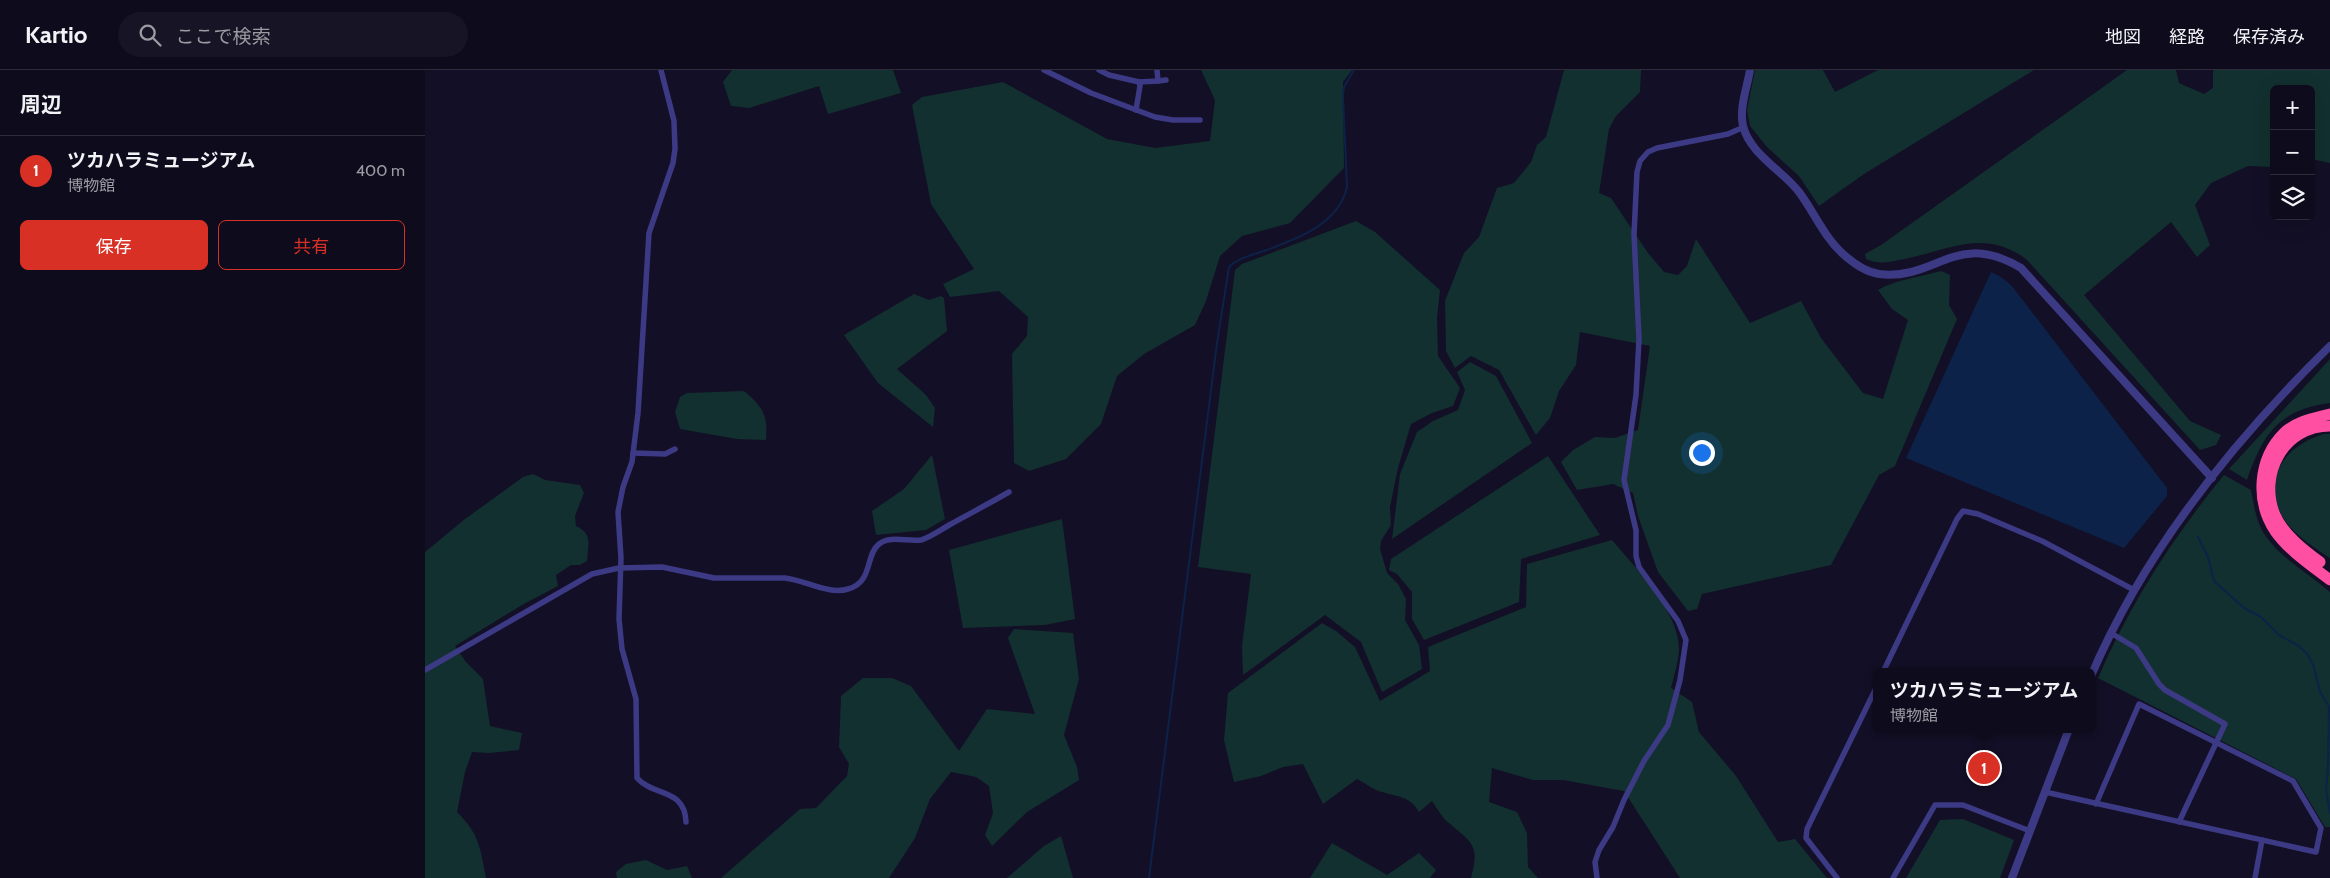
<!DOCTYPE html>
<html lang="ja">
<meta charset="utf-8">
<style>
body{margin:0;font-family:Cabin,"Noto Sans JP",sans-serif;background:#171425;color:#f1f3f6}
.controls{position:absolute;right:15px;top:15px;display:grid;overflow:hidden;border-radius:8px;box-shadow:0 5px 20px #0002}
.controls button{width:45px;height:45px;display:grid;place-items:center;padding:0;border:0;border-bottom:1px solid #2e2b3b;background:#0e0b1c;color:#f1f3f6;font:25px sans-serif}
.you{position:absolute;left:1276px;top:382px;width:18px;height:18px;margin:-12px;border:4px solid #fff;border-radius:50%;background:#1a73e8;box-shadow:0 0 0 8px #1a73e833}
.badge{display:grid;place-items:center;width:32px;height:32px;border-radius:50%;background:#d93025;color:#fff;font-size:16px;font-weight:700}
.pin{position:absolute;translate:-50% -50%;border:2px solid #fff;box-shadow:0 1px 5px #0006}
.popup{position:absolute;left:1448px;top:598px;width:222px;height:65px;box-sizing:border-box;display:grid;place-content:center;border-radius:8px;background:#0e0b1c;filter:drop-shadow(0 1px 4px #0005);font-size:16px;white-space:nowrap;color:#9b9ba3}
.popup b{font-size:19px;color:#f1f3f6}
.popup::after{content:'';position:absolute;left:50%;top:100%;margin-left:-10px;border:10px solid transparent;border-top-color:#0e0b1c}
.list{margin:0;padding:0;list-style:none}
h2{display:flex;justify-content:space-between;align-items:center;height:65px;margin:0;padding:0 20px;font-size:21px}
h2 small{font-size:16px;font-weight:400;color:#9b9ba3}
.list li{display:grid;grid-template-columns:32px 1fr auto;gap:15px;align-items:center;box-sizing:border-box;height:70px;padding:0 20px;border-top:1px solid #2e2b3b}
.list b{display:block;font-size:19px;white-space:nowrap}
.list p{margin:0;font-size:16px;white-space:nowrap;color:#9b9ba3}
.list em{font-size:16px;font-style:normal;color:#9b9ba3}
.actions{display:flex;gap:10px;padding:15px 20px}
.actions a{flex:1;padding:11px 0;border:1px solid #d93025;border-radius:8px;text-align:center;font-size:18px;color:#d93025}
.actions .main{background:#d93025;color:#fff}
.icon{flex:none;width:28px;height:28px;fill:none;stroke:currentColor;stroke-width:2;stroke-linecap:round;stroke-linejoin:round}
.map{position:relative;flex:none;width:1905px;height:808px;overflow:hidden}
header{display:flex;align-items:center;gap:30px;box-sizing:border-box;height:70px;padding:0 25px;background:#0e0b1c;border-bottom:1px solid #2e2b3b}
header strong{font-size:24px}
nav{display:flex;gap:28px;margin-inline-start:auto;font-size:18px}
.search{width:350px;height:45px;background:#171425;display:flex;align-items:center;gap:12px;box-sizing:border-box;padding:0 18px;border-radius:28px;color:#9b9ba3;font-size:19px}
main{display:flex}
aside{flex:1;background:#0e0b1c}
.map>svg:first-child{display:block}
.green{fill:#12302f}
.water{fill:#0c2248}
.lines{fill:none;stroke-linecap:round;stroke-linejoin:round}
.stream{stroke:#0c2248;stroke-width:2}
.minor{stroke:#3d3a85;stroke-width:5.5}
.tertiary{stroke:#3d3a85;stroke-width:8}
.motorway{stroke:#ff4fa3;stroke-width:11}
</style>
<header>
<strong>Kartio</strong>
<div class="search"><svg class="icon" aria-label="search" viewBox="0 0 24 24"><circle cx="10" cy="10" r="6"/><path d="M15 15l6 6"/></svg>ここで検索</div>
<nav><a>地図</a><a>経路</a><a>保存済み</a></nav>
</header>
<main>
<aside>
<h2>周辺<small></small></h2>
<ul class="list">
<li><span class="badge">1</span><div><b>ツカハラミュージアム</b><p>博物館</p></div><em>400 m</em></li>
</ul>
<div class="actions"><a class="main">保存</a><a>共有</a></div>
</aside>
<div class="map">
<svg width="1905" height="808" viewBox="0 0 1905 808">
<rect width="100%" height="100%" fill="#130f26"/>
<!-- green -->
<g class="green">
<polygon points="307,0 468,0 476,23 403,44 394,16 324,38 306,36 298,12"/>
<polygon points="776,0 927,0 918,12 919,98 865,153 817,166 795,186 781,231 770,255 719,284 692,306 676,354 641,389 604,401 589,393 587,284 602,266 603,247 574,221 525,227 518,214 549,199 506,134 487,35 497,27 578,12 682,69 730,78 785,71 790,30"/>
<path d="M1139 0H1216L1215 22 1191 46 1184 59 1174 123 1186 128 1223 183 1239 202 1253 205 1262 196 1271 169 1325 253 1376 231 1396 268 1438 323 1458 329 1483 250 1467 239 1453 220C1472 209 1495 207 1516 201L1525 205 1524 235 1532 249 1470 396 1454 405 1406 495 1277 524 1272 539 1263 541 1233 502 1213 446 1208 423 1188 414 1152 420 1136 392 1148 380 1170 367 1190 368 1213 360 1225 276 1155 262 1151 295 1134 321 1125 348 1111 365 1074 300 1046 286 1030 298 1021 281 1020 231 1039 183 1054 167 1072 118 1089 113 1106 92 1112 75 1121 67Z"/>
<polygon points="1330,0 1398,0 1410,22 1453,0 1609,0 1439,104 1394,136 1374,106 1342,77 1325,56 1322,40"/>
<path d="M1702 0H1751L1754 13 1779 24 1788 18V0H1905V93L1886 89V19H1849V97L1823 96 1786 113 1770 135 1785 175 1772 187 1746 152 1659 225 1765 351 1796 365 1791 375 1775 380 1602 190C1559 156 1520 182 1474 190 1462 193 1452 194 1441 189L1440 184 1456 175Z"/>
<polygon points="931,151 950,162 1015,220 1012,248 1013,286 1035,318 1028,336 1007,343 986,354 973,398 965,437 966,455 956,471 955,479 962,503 973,514 981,529 980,550 994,575 997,599 957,622 936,572 900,545 818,605 817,576 826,504 773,497 810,200 817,194"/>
<polygon points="489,224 504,230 516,226 519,228 522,261 472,299 501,325 510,338 508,357 453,313 419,265"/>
<path d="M1905 289V333C1853 340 1838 364 1822 410L1804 399Z"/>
<polygon points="1045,292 1071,306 1107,373 967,469 975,404 992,362 1008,351 1033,340 1040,320 1032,302"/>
<path d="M319 321C338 337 343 345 341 370L312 369 255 359 250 342 255 327 262 323Z"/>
<path d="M1899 364H1905V488C1888 477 1865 462 1856 444 1837 405 1862 375 1899 364Z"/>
<polygon points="507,385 520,449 501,460 451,465 447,441 479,419"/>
<polygon points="1123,386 1175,465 1096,489 1094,532 999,570 987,549 987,522 972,504 964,500 966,489"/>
<path d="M108 404 120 410 155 415 159 423 150 446 151 456C168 464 163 474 162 491L155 495H146L131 505 133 516 97 535 30 576 41 592 58 609 65 656 97 663 94 680 64 683 47 682 40 702 32 742C55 765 55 778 61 808H0V482L40 449 98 407Z"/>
<path d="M1799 405 1826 420C1829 435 1831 452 1840 465 1855 488 1884 504 1905 522V757H1900L1871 709 1673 608C1705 534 1748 467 1799 405Z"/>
<polygon points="637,449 650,549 620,555 538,558 524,480"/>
<path d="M1187 470C1210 498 1255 542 1254 580 1253 593 1249 606 1246 618L1267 632 1274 662 1311 706 1353 772 1370 769 1402 808H1255L1199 721 1138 710H1108L1067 698 1064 732 1092 742 1102 763 1103 797 1113 808H1046C1055 774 1047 773 1024 753 1017 748 1012 738 1007 731L994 742C985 726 973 727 957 722 948 720 940 713 932 709L898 734 878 694 858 697 836 706 809 712 799 670 803 623 897 553 911 561 930 577 955 631 1005 601 1003 577 1101 537 1102 494Z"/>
<polygon points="589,559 648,563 654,609 639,665 652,697 654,710 602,742 567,776 560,765 568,743 564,716 551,707 526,702 505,729 490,768 464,808 296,808 375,739 391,738 422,706 424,694 414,677 416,626 438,608 467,608 486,616 534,681 562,639 610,644 583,568"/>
<polygon points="1538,749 1589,770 1575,808 1481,808 1515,750"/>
<polygon points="636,766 648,808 582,808 619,776"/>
<polygon points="907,773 962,805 994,783 1011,800 1005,808 885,808"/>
<polygon points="221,790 242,800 262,796 267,808 192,808 191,802 201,794"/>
</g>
<!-- water -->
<polygon class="water" points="1566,202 1576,207 1587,216 1742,418 1742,426 1699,478 1481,388"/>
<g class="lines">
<!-- stream -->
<g class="stream">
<polyline points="1773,467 1783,487 1789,511 1819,538 1836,547 1854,565 1874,576 1883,585 1889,597 1895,622 1904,636 1903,697 1901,720 1905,743"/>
<path d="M724 808 792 273 804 197C813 188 827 185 839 181 872 169 914 154 922 117L918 26 919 17 929 0"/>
</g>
<!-- minor -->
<g class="minor">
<path d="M236 0 249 51 250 79 248 93 224 163 213 343 207 392 198 417 193 442 196 488 194 549 197 579 211 629 212 708C229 727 260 718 261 752"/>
<polyline points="619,0 666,23 730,47 748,50 775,50"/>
<polyline points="674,0 684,5 714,12 715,16 711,40"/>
<polyline points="733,11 741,10"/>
<polyline points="714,12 733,11 732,0"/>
<polyline points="208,383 240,384 250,379"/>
<polyline points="1686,563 1711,578 1734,614 1740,620 1800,654 1754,752"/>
<path d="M0 600 167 504 194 498 237 497 289 508H360C380 510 403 525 423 519 448 513 440 485 454 474 465 465 483 472 496 470 506 467 517 459 526 454 546 443 565 433 584 422"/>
<polyline points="1458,602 1532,449 1538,441 1553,444 1617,471 1709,520"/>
<polyline points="1620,722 1891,782 1896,758 1868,711 1714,634 1671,734"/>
<polyline points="1172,808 1170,792 1174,780 1188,757 1199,730 1219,691 1243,655 1255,610 1261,570 1253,551 1214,497 1211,486 1211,460 1199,410 1211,325 1214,269 1209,164 1212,102 1215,91 1223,82 1232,78 1303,64 1319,57"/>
<polyline points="1412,808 1381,768 1382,759 1452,616"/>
<polyline points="1468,808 1510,735 1538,735 1605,761"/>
<polyline points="1830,808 1837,770"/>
</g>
<!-- tertiary -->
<g class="tertiary">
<path d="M1325 0C1322 18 1314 38 1318 56 1325 84 1358 101 1374 122 1389 142 1399 167 1418 184 1428 193 1440 202 1454 204 1512 211 1530 159 1596 198L1787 408"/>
<path d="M1666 606C1719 482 1810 369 1905 276"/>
<polyline points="1587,808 1644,659"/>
</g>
<!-- motorway -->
<g class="motorway">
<path d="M1905 344C1890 348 1871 351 1859 363 1833 389 1830 431 1850 461 1864 481 1887 496 1905 510"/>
<path d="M1895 492C1879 480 1858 464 1850 445 1833 404 1859 356 1905 356"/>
</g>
</g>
</svg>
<div class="controls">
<button>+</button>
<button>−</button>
<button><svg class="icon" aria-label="layers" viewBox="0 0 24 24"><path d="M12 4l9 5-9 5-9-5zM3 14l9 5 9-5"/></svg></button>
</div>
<div class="you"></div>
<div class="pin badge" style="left:1559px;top:698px">1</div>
<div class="popup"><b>ツカハラミュージアム</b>博物館</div>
</div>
</main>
